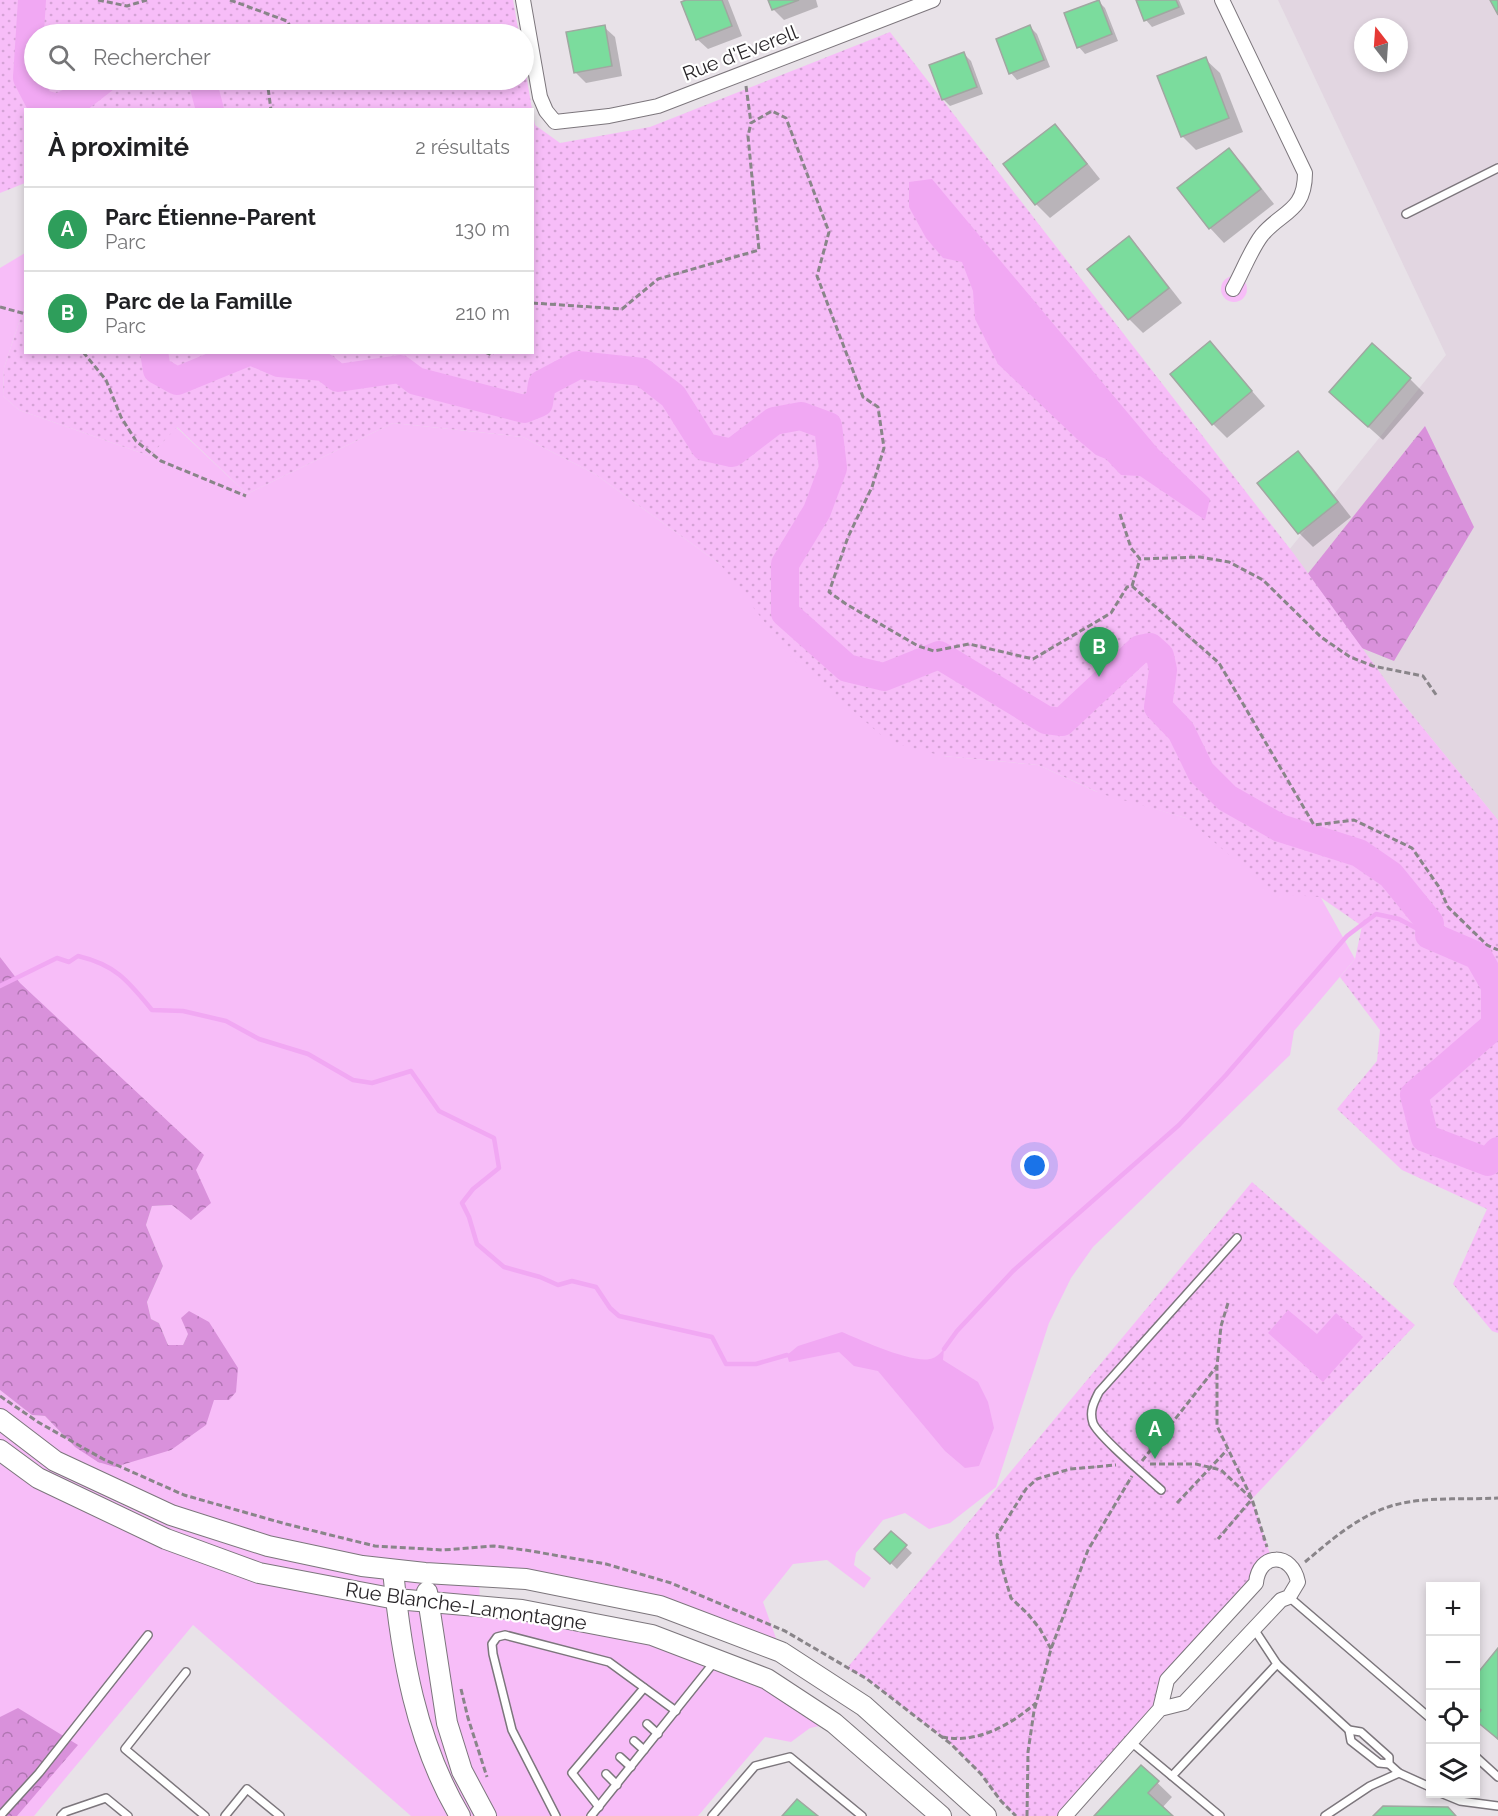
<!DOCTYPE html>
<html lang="fr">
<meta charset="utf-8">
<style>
body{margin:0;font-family:Raleway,sans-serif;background:#f6f6f6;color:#202124}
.controls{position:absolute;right:18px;bottom:18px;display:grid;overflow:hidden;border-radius:0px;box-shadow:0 3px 9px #0003}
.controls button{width:54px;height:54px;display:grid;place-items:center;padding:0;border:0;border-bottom:2px solid #e0e0e0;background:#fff;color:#202124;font:30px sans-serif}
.compass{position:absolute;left:1354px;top:18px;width:54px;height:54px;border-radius:50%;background:#fff;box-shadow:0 3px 9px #0003;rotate:343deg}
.you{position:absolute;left:1035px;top:1166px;width:21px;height:21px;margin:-15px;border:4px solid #fff;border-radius:50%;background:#1a73e8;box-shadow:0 0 0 9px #1a73e833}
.badge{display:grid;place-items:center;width:39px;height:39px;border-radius:50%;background:#7c3aed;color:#fff;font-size:20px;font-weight:700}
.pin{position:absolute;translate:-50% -50px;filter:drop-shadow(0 2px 3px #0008)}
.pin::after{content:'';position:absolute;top:32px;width:21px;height:18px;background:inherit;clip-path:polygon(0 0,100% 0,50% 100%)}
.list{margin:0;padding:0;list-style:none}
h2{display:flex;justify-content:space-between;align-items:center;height:78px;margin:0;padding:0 24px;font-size:26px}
h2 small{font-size:20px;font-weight:400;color:#757577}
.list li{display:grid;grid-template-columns:39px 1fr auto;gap:18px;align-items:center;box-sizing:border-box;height:84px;padding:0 24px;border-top:2px solid #e0e0e0}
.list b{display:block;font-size:22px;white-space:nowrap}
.list p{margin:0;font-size:20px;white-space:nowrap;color:#757577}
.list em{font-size:20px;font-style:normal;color:#757577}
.icon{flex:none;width:33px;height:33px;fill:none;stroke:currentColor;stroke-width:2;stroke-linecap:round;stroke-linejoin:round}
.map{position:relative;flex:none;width:1498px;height:1816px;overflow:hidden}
.search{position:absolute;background:#fff;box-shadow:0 3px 9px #0003;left:24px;top:24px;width:510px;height:66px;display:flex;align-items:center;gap:15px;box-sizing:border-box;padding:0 21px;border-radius:33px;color:#757577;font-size:22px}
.panel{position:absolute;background:#fff;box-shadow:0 3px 9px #0003;left:24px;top:108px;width:510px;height:246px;border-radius:0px}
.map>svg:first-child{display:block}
.built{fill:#e2d6e1;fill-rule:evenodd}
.grass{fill:#f7bdf8}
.forest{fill:url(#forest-crowns)}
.park{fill:url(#park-dots)}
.water{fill:#f1a8f3}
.shadow{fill:#0003}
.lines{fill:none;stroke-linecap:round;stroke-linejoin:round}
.stream{stroke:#f1a8f3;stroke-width:4.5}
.river{stroke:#f1a8f3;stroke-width:28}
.building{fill:#7bdc9d;stroke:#a0a7a1;stroke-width:1.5}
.lane-casing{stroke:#7c767c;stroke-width:10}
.street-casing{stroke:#7c767c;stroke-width:16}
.secondary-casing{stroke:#7c767c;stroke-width:22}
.path{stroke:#898589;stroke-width:3;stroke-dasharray:6 3;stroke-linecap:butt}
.lane{stroke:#fff;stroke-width:7}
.street{stroke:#fff;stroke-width:14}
.secondary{stroke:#fff;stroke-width:20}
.labels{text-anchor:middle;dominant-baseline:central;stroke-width:4.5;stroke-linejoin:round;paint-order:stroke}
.street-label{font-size:20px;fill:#282528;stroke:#fff}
</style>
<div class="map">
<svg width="1498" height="1816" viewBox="0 0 1498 1816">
<defs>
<pattern id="forest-crowns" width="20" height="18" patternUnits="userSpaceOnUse" patternTransform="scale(1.5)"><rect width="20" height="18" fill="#d991db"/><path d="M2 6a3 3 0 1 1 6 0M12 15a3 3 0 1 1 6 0" fill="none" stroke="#b076b2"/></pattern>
<pattern id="park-dots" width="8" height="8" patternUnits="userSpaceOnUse" patternTransform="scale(1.5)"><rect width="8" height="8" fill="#f7bdf8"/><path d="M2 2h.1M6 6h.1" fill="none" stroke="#d4a2d5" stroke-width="1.8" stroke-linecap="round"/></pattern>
</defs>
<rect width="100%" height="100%" fill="#e8e2e8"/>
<!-- built -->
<path class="built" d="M1278 0H1498V820L1397 696 1289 550 1446 355ZM1363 27H1399V63H1363Z"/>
<!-- grass -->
<g class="grass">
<polygon points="25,253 25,304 4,368 3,396 19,410 150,456 176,427 247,494 393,423 523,437 595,474 720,564 943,756 1038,765 1095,791 1186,818 1320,896 1355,959 1294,1031 1290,1055 1093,1247 1071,1278 1049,1323 996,1487 950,1523 929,1529 905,1513 883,1520 856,1553 854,1565 871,1578 864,1588 827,1560 793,1564 763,1602 781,1652 660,1606 479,1576 480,1607 652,1635 767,1679 834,1723 810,1728 791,1742 765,1737 698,1816 411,1816 193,1625 34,1816 0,1816 0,1390 32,1415 45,1416 75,1447 171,1450 188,1334 183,1345 168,1345 159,1323 151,1319 147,1302 163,1266 146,1225 152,1206 172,1205 0,957 0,268"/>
<circle cx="1234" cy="289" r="13"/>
</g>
<!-- forest -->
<g class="forest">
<polygon points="1425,426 1474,527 1394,661 1319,631 1291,595"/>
<polygon points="0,957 20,983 204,1155 196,1170 211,1203 191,1220 172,1205 152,1206 146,1225 163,1266 147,1302 151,1319 159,1323 168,1345 183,1345 188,1334 181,1318 189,1311 209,1322 238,1368 236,1392 229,1400 214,1400 206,1425 171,1450 115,1467 98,1462 75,1447 45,1416 32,1415 0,1390"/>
<polygon points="18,1708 78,1745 17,1816 0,1816 0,1717"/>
</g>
<!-- park -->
<g class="park">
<polygon points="0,0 513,0 519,34 34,34 34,80 524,80 524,62 532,109 26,110 25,183 0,193"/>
<polygon points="890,32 1294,554 1397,696 1498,820 1498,1333 1492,1331 1453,1284 1487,1209 1402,1170 1337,1109 1377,1061 1380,1030 1340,977 1355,959 1362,926 1320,897 1275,894 1186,818 1102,794 1038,765 943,756 889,742 792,658 720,564 595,474 523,437 393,423 247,494 177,427 150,456 19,410 3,396 4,368 25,304 26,352 532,352 533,114 535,125 560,143 650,127"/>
<polygon points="1252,1182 1415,1325 1252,1499 1272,1560 1167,1680 1160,1709 1065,1816 1016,1816 1001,1801 981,1774 951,1744 867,1679 847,1668"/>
</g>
<!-- water -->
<g class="water">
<polygon points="932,179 1158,449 1210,499 1205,520 1140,476 1121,475 1106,459 1096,455 1077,439 998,364 975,319 973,291 962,262 943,258 926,238 909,207 909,182"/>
<polygon points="1288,1310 1317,1334 1336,1313 1363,1337 1323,1382 1268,1333"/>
<path d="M842 1332C858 1339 917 1366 933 1358 937 1357 941 1352 944 1349L943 1360 978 1382 988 1402 994 1428 979 1466 965 1468 945 1451 878 1371 854 1366 839 1352 789 1362 787 1355 798 1346Z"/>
</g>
<!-- shadow -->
<g class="shadow">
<polygon points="690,0 728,0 742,36 708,49 697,39"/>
<polygon points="770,0 816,0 818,7 784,20 774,10"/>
<polygon points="1138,0 1179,0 1185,14 1152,27 1146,20"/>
<polygon points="1098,1 1105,8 1118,41 1085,54 1079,47 1066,14"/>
<polygon points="604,27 615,37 622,76 586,83 575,72"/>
<polygon points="1030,27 1037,34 1050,67 1017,80 1011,73"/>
<polygon points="964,54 971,61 983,94 950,106 943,99"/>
<polygon points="1205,59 1220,73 1243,132 1196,150 1182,136"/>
<polygon points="1055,126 1069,140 1100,179 1050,218 1036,204"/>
<polygon points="1228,150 1243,164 1274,204 1224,243 1210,228 1179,189"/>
<polygon points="1128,238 1143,253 1182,303 1143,333 1129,319 1090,269"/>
<polygon points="1210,343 1265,406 1227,438 1213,424"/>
<polygon points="1410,379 1424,393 1383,440 1345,406"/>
<polygon points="1298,453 1312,467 1351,517 1313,547 1299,533"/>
<polygon points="891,1533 912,1553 897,1569 876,1549"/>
<polygon points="1498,1650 1498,1740 1476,1719 1482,1711 1476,1704 1478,1696 1476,1693 1476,1677"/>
<polygon points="1141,1767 1172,1797 1162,1808 1171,1816 1096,1816"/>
</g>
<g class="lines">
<!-- stream -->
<g class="stream">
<path d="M0 986 57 958 69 962 78 956C116 965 128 981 152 1010L183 1011 226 1021 259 1039 308 1054 353 1080 372 1083 411 1071 439 1111 494 1138 499 1168 473 1189 462 1203 469 1217 477 1244 504 1267 540 1277 558 1285 572 1281 596 1287 610 1308 619 1316 712 1337 726 1364H756L787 1355"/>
<polyline points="944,1349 957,1331 1013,1271 1179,1125 1226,1075 1347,936 1376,914 1399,919 1429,935"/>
</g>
<!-- river -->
<g class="river">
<polyline points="32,0 27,78 40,103 58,108 81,97 103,80"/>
<polyline points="202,80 210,110"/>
<polyline points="154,352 157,370 177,381 248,352"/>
<polyline points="253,352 279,363 324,367 338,378 400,369 416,381 524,409 539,403 542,384 578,365 642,372 673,396 705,447 732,453 774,421 801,416 828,426 833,468 817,511 785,564 785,613 847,668 884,677 939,655 1046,720 1062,722 1140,649 1150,647 1160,656 1163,670 1158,707 1181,731 1201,772 1227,798 1280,828 1359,853 1391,875 1430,923 1429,935 1478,956 1495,986 1495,1025 1414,1095 1425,1138 1488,1162 1498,1151"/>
</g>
</g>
<!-- building -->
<g class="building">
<polygon points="686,0 722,0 732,26 696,40 681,2"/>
<polygon points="768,0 799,0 772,10"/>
<polygon points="1099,0 1112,34 1077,48 1064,13"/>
<polygon points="1136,0 1176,0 1179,7 1144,21"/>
<polygon points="1490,0 1498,0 1498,15"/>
<polygon points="605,25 612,66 574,73 566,32"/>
<polygon points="1030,25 1044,60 1009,74 996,39"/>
<polygon points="964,52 977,87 942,100 929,65"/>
<polygon points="1206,57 1229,118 1181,137 1157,76"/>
<polygon points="1055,124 1087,164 1035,205 1003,164"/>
<polygon points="1229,148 1261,189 1209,229 1177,188"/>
<polygon points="1129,236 1169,288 1128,320 1087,269"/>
<polygon points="1210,341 1252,391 1212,425 1170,374"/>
<polygon points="1372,343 1411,378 1368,427 1329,392"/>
<polygon points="1298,451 1338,502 1298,534 1257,483"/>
<polygon points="891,1531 907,1545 890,1564 874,1549"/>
<polygon points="1498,1648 1498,1739 1476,1721 1476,1718 1481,1710 1476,1706 1477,1695 1476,1675"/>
<polygon points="1141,1765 1159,1781 1148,1793 1173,1816 1094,1816"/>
<polygon points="797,1799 818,1816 782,1816"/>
<polygon points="1383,1806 1448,1807 1456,1816 1373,1816"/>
</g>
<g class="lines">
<!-- lane casing -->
<g class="lane-casing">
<g id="lane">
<polyline points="1406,214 1498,168"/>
<path d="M1161 1490C1148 1478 1098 1436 1093 1423 1089 1411 1094 1402 1099 1392L1237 1238"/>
<polyline points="1289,1597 1430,1718"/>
<polyline points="1277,1664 1349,1730 1361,1732 1389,1757 1389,1764 1399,1773"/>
<polyline points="186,1672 125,1749 205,1816"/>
<polyline points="647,1724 658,1734"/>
<polyline points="1349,1730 1351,1741 1379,1763 1389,1764"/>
<polyline points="634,1741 644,1750"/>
<polyline points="1131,1742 1220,1816"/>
<polyline points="620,1757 631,1767"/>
<polyline points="1476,1757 1498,1777"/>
<polyline points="606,1774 617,1785"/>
<polyline points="1172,1776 1277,1664 1254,1629"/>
<polyline points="1443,1794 1460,1801 1498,1806"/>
<polyline points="599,1807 572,1773 644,1688"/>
<polyline points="0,1816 39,1773 148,1635"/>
<polyline points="61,1816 65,1812 106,1798 128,1816"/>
<polyline points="225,1816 247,1789 280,1816"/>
<polyline points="556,1816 512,1730 493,1654 492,1644 497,1637 505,1635 609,1662 676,1711"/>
<polyline points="591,1816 715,1661"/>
<polyline points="712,1816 755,1766 790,1757 862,1816"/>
<polyline points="1325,1816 1370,1786 1399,1773 1430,1787"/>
</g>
</g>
<!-- street casing -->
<g class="street-casing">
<g id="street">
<polyline points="523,0 540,97 546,111 555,122 609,116 658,106 933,0"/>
<path d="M1222 0 1305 173C1305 212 1282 211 1262 235 1251 249 1242 273 1233 289"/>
<path d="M1065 1816 1160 1709 1167 1680 1256 1583C1259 1552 1292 1552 1298 1582L1289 1597 1281 1600 1184 1703 1160 1709"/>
</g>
</g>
<!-- secondary casing -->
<g class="secondary-casing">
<g id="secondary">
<polyline points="0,1419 55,1461 171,1515 268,1546 362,1566 425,1573 526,1579 660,1606 781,1652 864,1706 986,1816"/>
<polyline points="0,1450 38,1478 166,1539 259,1573 396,1599 522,1610 652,1635 767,1679 834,1723 941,1816"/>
<path d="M393 1570C401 1655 416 1742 460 1816"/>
<polyline points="427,1592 447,1723 462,1771 486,1816"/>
</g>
</g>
<!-- path -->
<g class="path">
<polyline points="98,0 127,6 147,0"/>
<polyline points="230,0 287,21 295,34"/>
<polyline points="267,80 271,110"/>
<polyline points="746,86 751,123"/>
<polyline points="532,303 622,309 658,279 759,250 748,136 751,123 772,111 786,118 829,232 817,276 863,397 878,407 884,448 872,487 848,537 829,592 846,604 918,646 934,651 969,644 1033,659 1111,613 1127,587 1132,586 1219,663 1314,825 1354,820 1412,848 1439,887 1448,907 1487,945 1498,950"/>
<polyline points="0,307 26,314"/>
<polyline points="83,352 106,380 121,417 136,441 161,461 246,496"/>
<polyline points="485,352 492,355 493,352"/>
<polyline points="1120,514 1131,548 1140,559 1200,557 1229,562 1263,580 1321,637 1350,657 1373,666 1423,676 1437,696"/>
<polyline points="1132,586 1140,559"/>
<polyline points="1228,1303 1221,1326 1217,1366 1217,1426 1252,1499 1267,1547"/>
<polyline points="0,1396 38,1422 103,1459 184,1495 286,1524 375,1546 443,1550 494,1546 525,1550 606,1564 671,1583 785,1631 867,1679 951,1744 981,1774 1001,1801 1016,1816"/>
<polyline points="1142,1461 1217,1366"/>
<polyline points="1150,1464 1196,1464 1221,1470 1252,1499 1218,1539"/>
<polyline points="1177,1503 1227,1450"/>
<path d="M1305 1562C1330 1541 1358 1516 1391 1506 1425 1496 1463 1500 1498 1498"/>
<polyline points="1051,1649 1040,1629 1028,1614 1011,1598 1001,1564 997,1535 1026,1489 1037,1479 1070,1469 1116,1465"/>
<polyline points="461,1689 468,1718 487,1777"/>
<path d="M942 1737C978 1744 1010 1725 1036 1703"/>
<polyline points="1027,1816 1028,1752 1034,1711 1051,1649 1088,1550 1132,1476"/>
</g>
<!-- lane -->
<use href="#lane" class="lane"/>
<!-- street -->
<use href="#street" class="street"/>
<!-- secondary -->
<use href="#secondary" class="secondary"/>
</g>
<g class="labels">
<!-- street labels -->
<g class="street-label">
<text transform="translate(740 53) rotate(-21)">Rue d'Everell</text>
<text transform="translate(466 1606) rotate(8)">Rue Blanche-Lamontagne</text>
</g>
</g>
</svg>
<div class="controls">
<button>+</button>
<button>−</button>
<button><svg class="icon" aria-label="locate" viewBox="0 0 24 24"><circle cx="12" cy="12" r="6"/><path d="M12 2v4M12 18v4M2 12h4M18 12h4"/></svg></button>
<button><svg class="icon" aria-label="layers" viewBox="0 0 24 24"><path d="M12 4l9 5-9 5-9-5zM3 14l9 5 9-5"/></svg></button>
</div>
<svg class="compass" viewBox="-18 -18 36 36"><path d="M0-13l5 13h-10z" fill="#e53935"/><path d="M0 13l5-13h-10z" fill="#757577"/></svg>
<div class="you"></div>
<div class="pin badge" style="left:1155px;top:1459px;background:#2e9e5b">A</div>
<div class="pin badge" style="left:1099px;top:677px;background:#2e9e5b">B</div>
<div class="search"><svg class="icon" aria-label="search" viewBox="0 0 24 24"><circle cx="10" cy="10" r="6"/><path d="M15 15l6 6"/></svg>Rechercher</div>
<section class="panel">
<h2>À proximité<small>2 résultats</small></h2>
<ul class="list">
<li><span class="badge" style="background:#2e9e5b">A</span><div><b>Parc Étienne-Parent</b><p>Parc</p></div><em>130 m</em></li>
<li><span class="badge" style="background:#2e9e5b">B</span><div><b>Parc de la Famille</b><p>Parc</p></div><em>210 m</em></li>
</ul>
</section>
</div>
